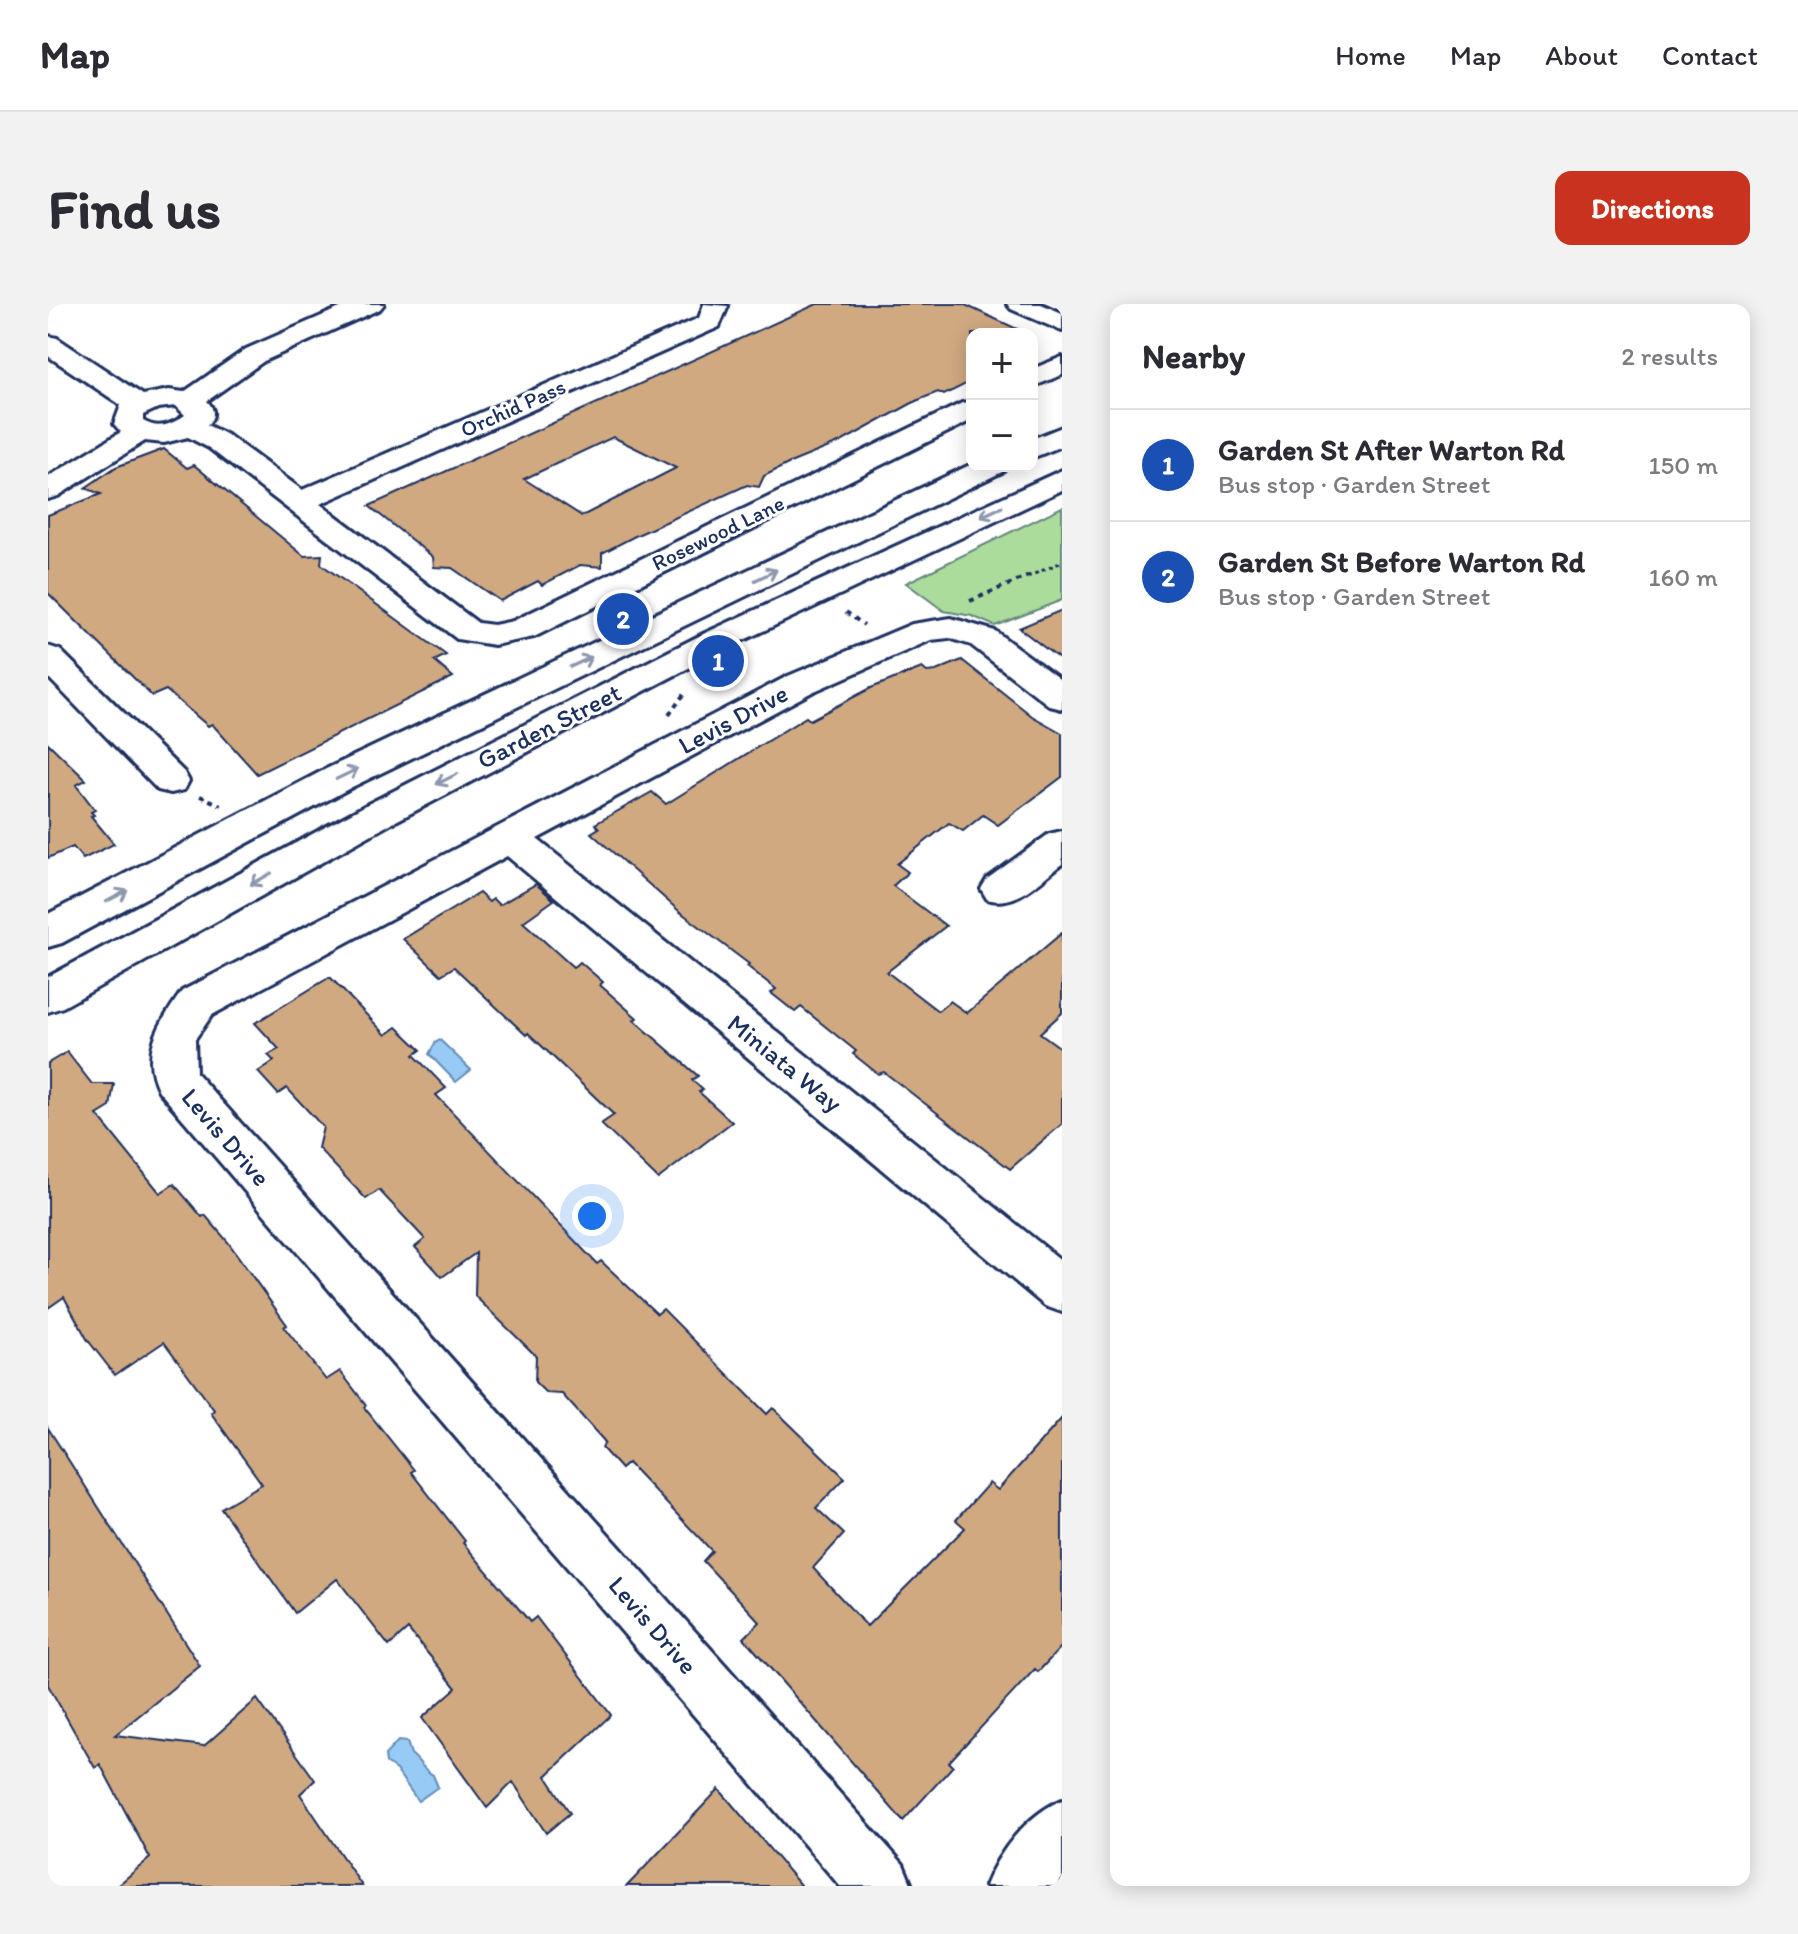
<!DOCTYPE html>
<meta charset="utf-8">
<style>
body{margin:0;font-family:Itim,sans-serif;background:#f2f2f3;color:#2b2b33}
.controls{position:absolute;right:24px;top:24px;display:grid;overflow:hidden;border-radius:16px;box-shadow:0 4px 20px #0003}
.controls button{width:72px;height:72px;display:grid;place-items:center;padding:0;border:0;border-bottom:2px solid #e1e1e2;background:#fff;color:#2b2b33;font:40px sans-serif}
.you{position:absolute;left:544px;top:912px;width:28px;height:28px;margin:-20px;border:6px solid #fff;border-radius:50%;background:#1a73e8;box-shadow:0 0 0 12px #1a73e833}
.badge{display:grid;place-items:center;width:52px;height:52px;border-radius:50%;background:#c8321e;color:#fff;font-size:26px;font-weight:700}
.pin{position:absolute;translate:-50% -50%;border:4px solid #fff;box-shadow:0 2px 8px #0006}
.list{margin:0;padding:0;list-style:none}
h2{display:flex;justify-content:space-between;align-items:center;height:104px;margin:0;padding:0 32px;font-size:34px}
h2 small{font-size:26px;font-weight:400;color:#7c7c81}
.list li{display:grid;grid-template-columns:52px 1fr auto;gap:24px;align-items:center;box-sizing:border-box;height:112px;padding:0 32px;border-top:2px solid #e1e1e2}
.list b{display:block;font-size:30px;white-space:nowrap}
.list p{margin:0;font-size:26px;white-space:nowrap;color:#7c7c81}
.list em{font-size:26px;font-style:normal;color:#7c7c81}
.map{position:relative;flex:none;width:1014px;height:1582px;overflow:hidden;border-radius:16px}
header{display:flex;align-items:center;gap:48px;box-sizing:border-box;height:112px;padding:0 40px;background:#fff;border-bottom:2px solid #e1e1e2}
header strong{font-size:38px}
nav{display:flex;gap:44px;margin-inline-start:auto;font-size:28px}
.intro{display:flex;align-items:center;justify-content:space-between;box-sizing:border-box;height:192px;padding:0 48px}
h1{margin:0;font-size:56px}
.button{padding:20px 36px;border-radius:16px;background:#c8321e;color:#fff;font-size:28px;font-weight:700}
main{display:flex;gap:48px;padding:0 48px}
aside{flex:1;background:#fff;border-radius:16px;box-shadow:0 4px 20px #0003}
.map>svg:first-child{display:block}
.green{fill:#abdc9c;stroke:#63867d;stroke-width:2}
.water{fill:#97caf4;stroke:#658cb8;stroke-width:2}
.building{fill:#d0a981;stroke:#1b2f5e;stroke-width:2;fill-rule:evenodd}
.lines{fill:none;stroke-linecap:round;stroke-linejoin:round}
.minor-casing{stroke:#1b2f5e;stroke-width:6}
.major-casing{stroke:#1b2f5e;stroke-width:6}
.path-far1{stroke:#1b2f5e;stroke-width:3;stroke-dasharray:4 4;stroke-linecap:butt}
.path{stroke:#1b2f5e;stroke-width:4;stroke-dasharray:5 5;stroke-linecap:butt}
.minor{fill:#fff;fill-rule:evenodd}
.major{fill:#fff;fill-rule:evenodd}
.oneway{stroke:#8d97ae}
.labels{text-anchor:middle;dominant-baseline:central;stroke-width:6;stroke-linejoin:round;paint-order:stroke}
.far-street-label{font-size:22px;fill:#1b2f5e;stroke:#fff}
.street-label{font-size:26px;fill:#1b2f5e;stroke:#fff}
</style>
<header>
<strong>Map</strong>
<nav><a>Home</a><a>Map</a><a>About</a><a>Contact</a></nav>
</header>
<div class="intro"><h1>Find us</h1><a class="button">Directions</a></div>
<main>
<div class="map">
<svg width="1014" height="1582" viewBox="0 0 1014 1582">
<rect width="100%" height="100%" fill="#fff"/>
<filter id="ink" filterUnits="userSpaceOnUse"><feTurbulence type="fractalNoise" baseFrequency=".0125" numOctaves="2"/><feDisplacementMap in="SourceGraphic" scale="16" xChannelSelector="R" yChannelSelector="G"/><feConvolveMatrix kernelMatrix="1 2 1 2 8 2 1 2 1" color-interpolation-filters="sRGB"/></filter>
<g filter="url(#ink)">
<!-- green -->
<polygon class="green" points="1014,203 1014,296 947,322 924,312 896,307 858,279"/>
<!-- water -->
<g class="water">
<polygon points="392,736 423,766 408,778 381,750 387,739"/>
<path d="M350 1437 359 1438 363 1450C372 1457 375 1466 385 1471L390 1483 370 1497 348 1466 338 1459 337 1451Z"/>
</g>
<!-- building -->
<g class="building">
<path d="M769 0H915L980 30H924V77L896 91 890 88 868 97 793 138 742 159 716 172 711 183 699 181 587 232 554 249V263L532 261 494 281 490 277 452 297 404 264 386 263 385 253 321 202ZM565 133 628 164 534 212 476 175Z"/>
<polygon points="116,145 139,164 146,161 256,252 274,251 273,260 398,351 386,357 405,373 209,470 164,420 160,422 118,386 104,392 0,289 0,211 53,190 37,184 68,163"/>
<polygon points="1014,306 1014,357 971,324"/>
<polygon points="914,356 984,412 1014,429 1014,473 950,521 935,511 915,527 901,519 849,560 860,568 845,582 898,622 839,668 890,707 902,697 919,709 1014,629 1014,709 992,729 1014,745 1014,820 962,865 836,768 830,770 805,750 808,747 753,703 747,708 723,689 728,685 699,662 701,660 631,607 543,529 551,524 547,520 604,488 618,500 758,413 762,416 823,384 874,364 879,368 888,367"/>
<polygon points="0,439 38,476 28,481 47,506 43,508 46,511 43,512 66,540 35,555 25,543 0,554"/>
<polygon points="488,580 506,596 475,618 525,663 532,658 555,678 552,681 589,714 586,716 650,772 644,776 655,786 651,788 684,818 610,875 553,820 566,811 480,729 478,731 406,663 393,671 355,635 431,589 441,598 445,595 451,601"/>
<polygon points="282,673 338,731 349,723 373,746 366,751 398,784 388,791 549,960 553,957 609,1010 615,1005 719,1110 725,1104 797,1174 768,1204 796,1230 765,1264 819,1322 917,1224 908,1216 941,1179 950,1186 1014,1114 1014,1342 990,1368 987,1365 901,1458 905,1462 855,1517 696,1334 712,1318 655,1257 664,1247 580,1159 573,1165 554,1144 557,1138 514,1090 498,1089 487,1078 488,1052 427,992 428,949 394,973 367,943 377,935 331,886 318,895 270,844 275,823 239,784 230,790 210,768 226,757 220,751 231,745 207,719"/>
<polygon points="19,748 44,780 66,780 62,803 49,811 112,889 126,880 154,913 157,911 180,938 239,1021 236,1023 278,1076 292,1067 318,1101 316,1103 366,1166 363,1168 417,1237 415,1239 482,1318 488,1313 563,1411 498,1472 522,1509 498,1529 465,1478 439,1504 374,1414 408,1384 360,1325 341,1342 289,1275 247,1309 173,1204 214,1180 163,1109 166,1106 116,1038 67,1071 39,1035 16,993 0,1004 0,759"/>
<polygon points="0,1124 152,1362 67,1431 156,1442 209,1395 267,1476 252,1490 314,1582 69,1582 102,1554 52,1460 47,1464 0,1381"/>
<polygon points="671,1485 753,1582 579,1582"/>
</g>
<g class="lines">
<!-- minor casing -->
<g class="minor-casing">
<g id="minor">
<path d="M301 0H336L332 5 216 57 159 97C167 105 167 113 159 121L181 132 254 186 651 14 656 0 680 2 671 23 272 200 430 319 446 321 465 317 914 99 924 97V116L486 333 446 341 409 335 161 144 140 133 116 139 97 137 10 192 0 195V173L73 128 66 120 73 101 0 52V32L9 34 95 91 121 86 136 88 198 45ZM128 102 137 111C123 121 110 126 95 117V111L110 104Z"/>
<polygon points="959,0 993,0 1014,9 1014,27 963,5"/>
<polygon points="1014,53 1014,71 984,83 984,65"/>
<path d="M903 314 947 327 1014 377V405L1002 402 923 341 901 334 883 336 764 388 489 535 1014 957V1008L997 1002 459 552 164 711 147 735 148 769 855 1560 864 1582H792L111 787C91 748 112 719 134 687L740 372 864 320Z"/>
<polygon points="0,342 12,346 136,468 141,477 136,486 123,489 110,486 0,373"/>
<path d="M1014 527V560C992 576 968 604 939 595L933 585 939 575 1001 530Z"/>
<path d="M1014 1496V1575L1008 1582H937C951 1547 979 1511 1014 1496Z"/>
</g>
</g>
<!-- major casing -->
<g class="major-casing">
<g id="major">
<polygon points="1014,123 1014,142 984,154 984,135"/>
<polygon points="924,160 959,162 954,168 304,483 14,639 0,643 0,610 278,465"/>
<polygon points="1014,166 1014,186 679,344 344,519 15,703 0,708 0,673 318,501 655,330"/>
</g>
</g>
<!-- path-far1 -->
<polyline class="path-far1" points="979,273 1014,258"/>
<!-- path -->
<g class="path">
<polyline points="922,297 983,271"/>
<polyline points="798,308 816,321"/>
<polyline points="621,411 636,390"/>
<polyline points="152,492 173,501"/>
</g>
<!-- minor -->
<use href="#minor" class="minor"/>
<!-- major -->
<use href="#major" class="major"/>
</g>
<!-- one-way arrows -->
<defs><path id="oneway-shaft" d="M-6 0H5M1.5-3L5.5 0L1.5 3" fill="none" stroke-width="1.6" stroke-linecap="round" stroke-linejoin="round" transform="scale(2)"/></defs>
<g class="oneway">
<use href="#oneway-shaft" transform="translate(943 208) rotate(155)"/>
<use href="#oneway-shaft" transform="translate(718 271) rotate(-26)"/>
<use href="#oneway-shaft" transform="translate(533 358) rotate(-25)"/>
<use href="#oneway-shaft" transform="translate(299 470) rotate(-26)"/>
<use href="#oneway-shaft" transform="translate(399 475) rotate(153)"/>
<use href="#oneway-shaft" transform="translate(213 575) rotate(151)"/>
<use href="#oneway-shaft" transform="translate(69 592) rotate(-28)"/>
</g>
</g>
<g class="labels">
<!-- far-street labels -->
<g class="far-street-label">
<text transform="translate(465 104) rotate(-24)">Orchid Pass</text>
<text transform="translate(670 229) rotate(-26)">Rosewood Lane</text>
</g>
<!-- street labels -->
<g class="street-label">
<text transform="translate(685 415) rotate(-28)">Levis Drive</text>
<text transform="translate(501 422) rotate(-27)">Garden Street</text>
<text transform="translate(737 759) rotate(39)">Miniata Way</text>
<text transform="translate(178 833) rotate(49)">Levis Drive</text>
<text transform="translate(605 1321) rotate(49)">Levis Drive</text>
</g>
</g>
</svg>
<div class="controls">
<button>+</button>
<button>−</button>
</div>
<div class="you"></div>
<div class="pin badge" style="left:670px;top:357px;background:#1a4fb4">1</div>
<div class="pin badge" style="left:575px;top:315px;background:#1a4fb4">2</div>
</div>
<aside>
<h2>Nearby<small>2 results</small></h2>
<ul class="list">
<li><span class="badge" style="background:#1a4fb4">1</span><div><b>Garden St After Warton Rd</b><p>Bus stop · Garden Street</p></div><em>150 m</em></li>
<li><span class="badge" style="background:#1a4fb4">2</span><div><b>Garden St Before Warton Rd</b><p>Bus stop · Garden Street</p></div><em>160 m</em></li>
</ul>
</aside>
</main>
